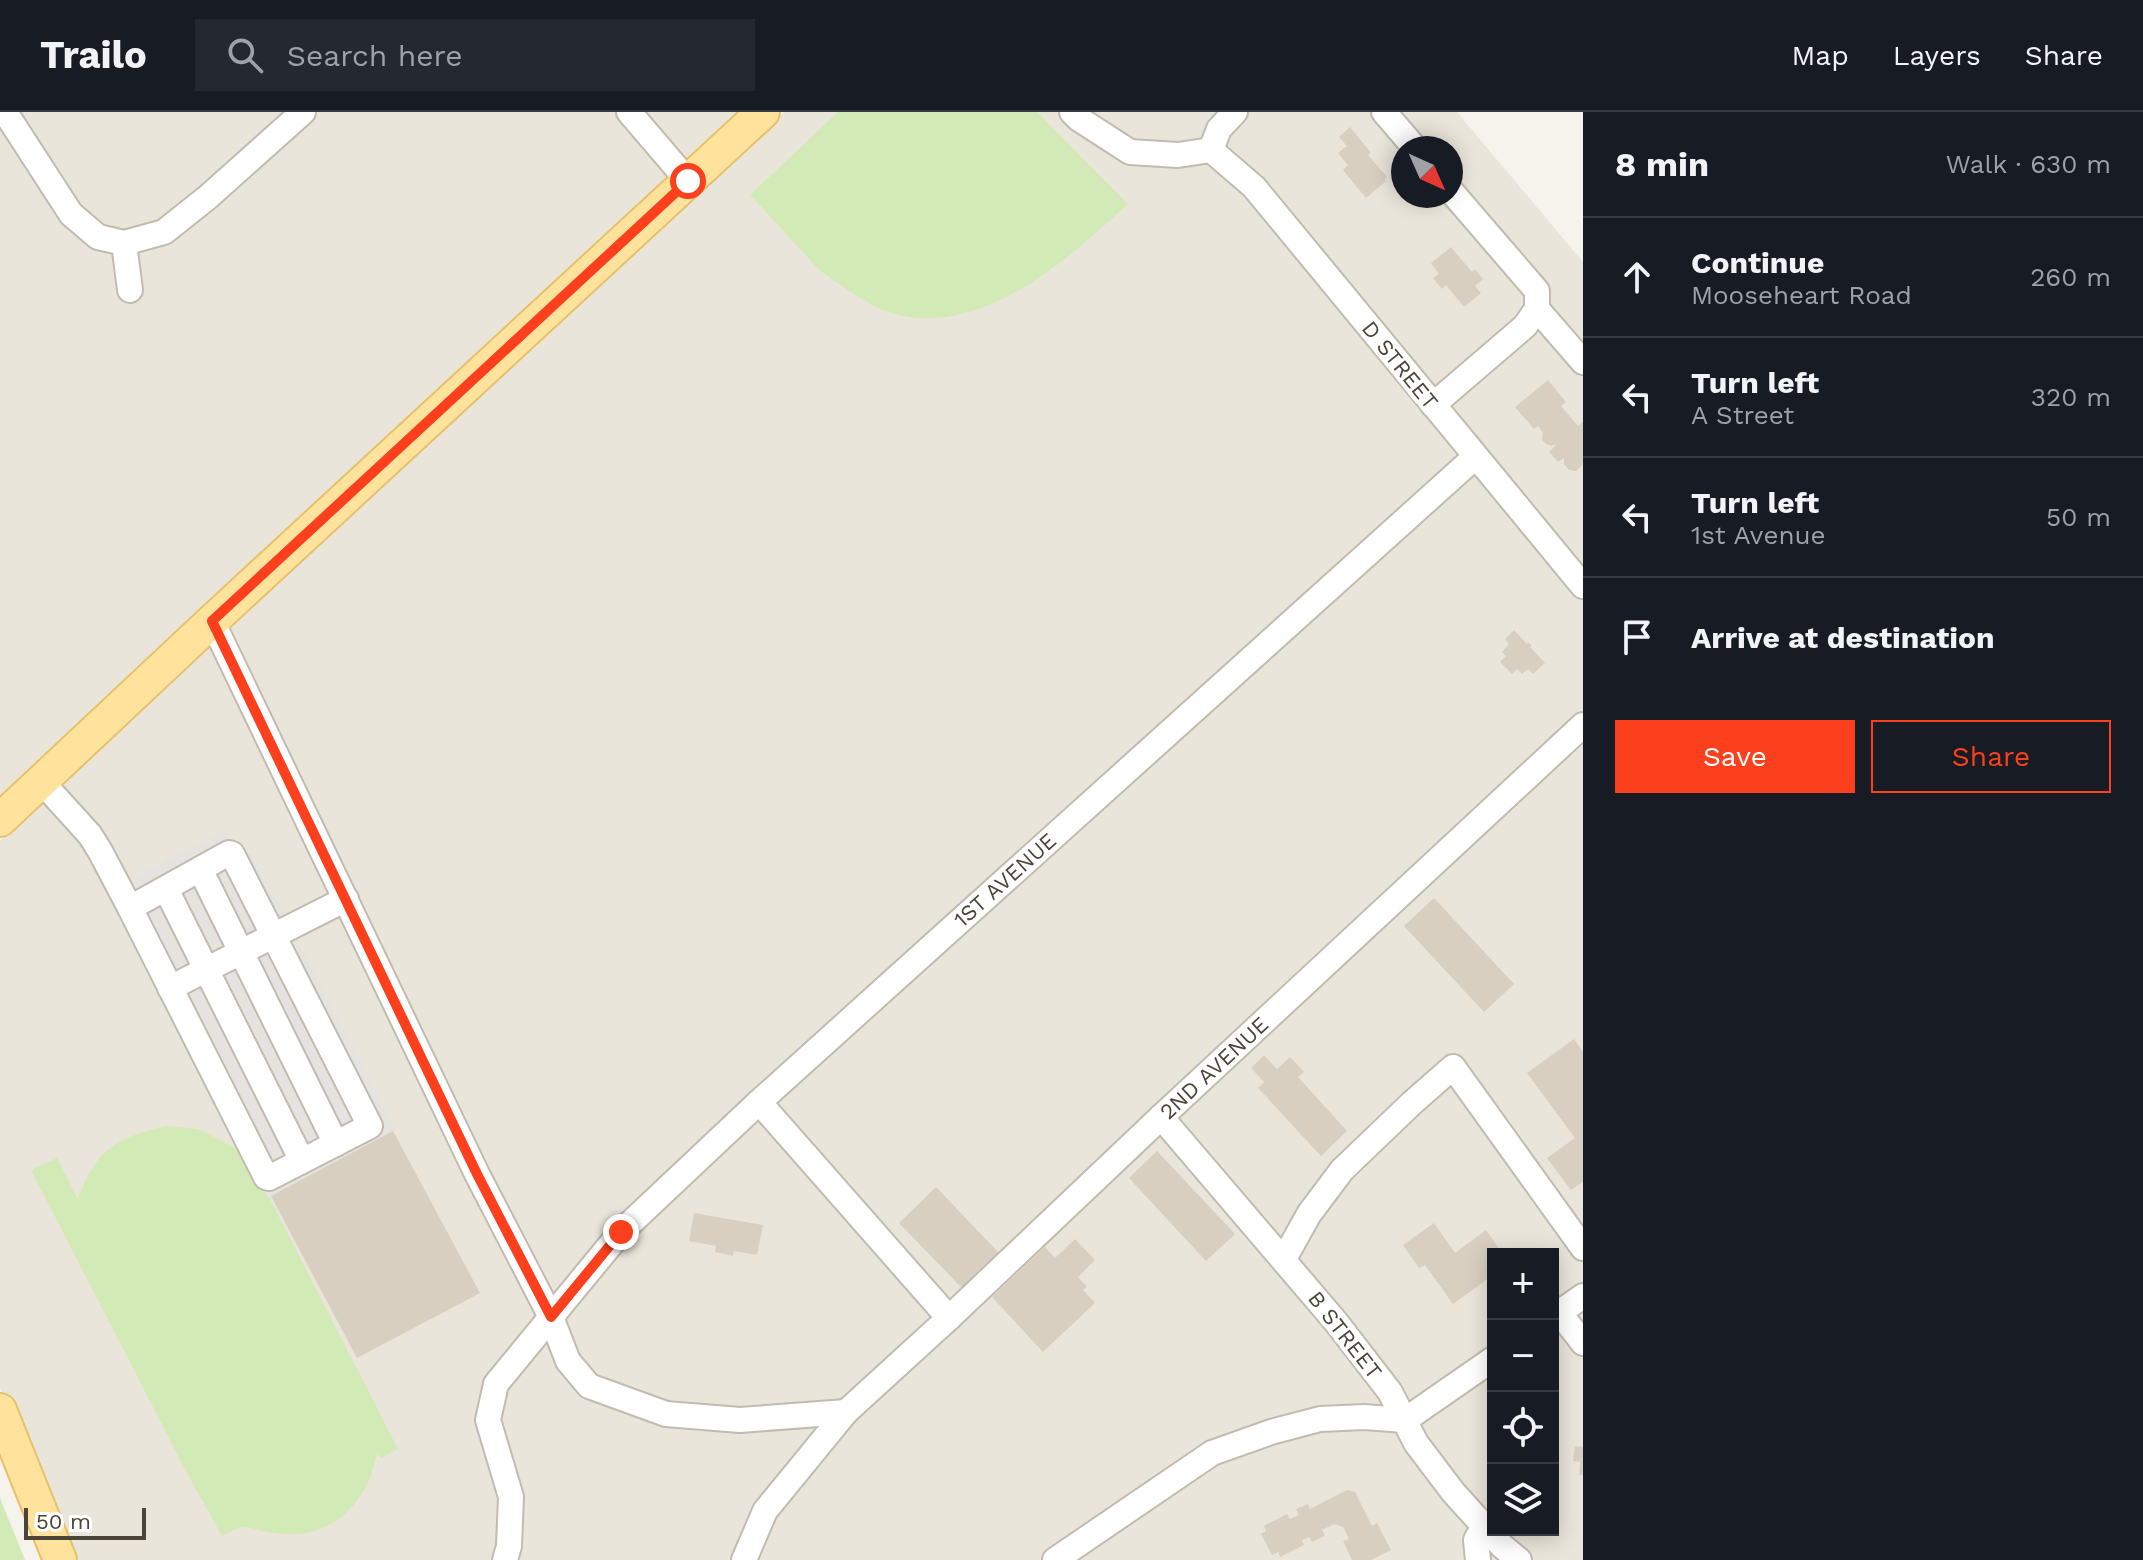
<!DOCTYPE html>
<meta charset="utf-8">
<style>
body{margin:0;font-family:"Work Sans",sans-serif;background:#242831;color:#f1f3f6}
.controls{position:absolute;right:24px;bottom:24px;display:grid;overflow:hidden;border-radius:0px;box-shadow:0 4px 20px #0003}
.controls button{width:72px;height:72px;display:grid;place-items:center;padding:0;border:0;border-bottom:2px solid #363941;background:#171b24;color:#f1f3f6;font:40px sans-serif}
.compass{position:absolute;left:1391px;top:24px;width:72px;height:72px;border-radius:50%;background:#171b24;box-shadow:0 4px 20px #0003;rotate:135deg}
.scale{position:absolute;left:24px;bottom:20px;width:122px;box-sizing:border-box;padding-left:8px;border:4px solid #4b4439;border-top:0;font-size:22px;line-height:28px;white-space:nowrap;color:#4b4439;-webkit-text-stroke:6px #fff;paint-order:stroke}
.stop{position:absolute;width:24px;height:24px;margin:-18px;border:6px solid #fc3f1d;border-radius:50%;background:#fff}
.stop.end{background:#fc3f1d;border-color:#fff;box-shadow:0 2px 8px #0008}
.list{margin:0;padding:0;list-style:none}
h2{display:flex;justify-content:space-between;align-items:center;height:104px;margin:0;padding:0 32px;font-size:34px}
h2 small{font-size:26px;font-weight:400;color:#9ea1a6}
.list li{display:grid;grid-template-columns:52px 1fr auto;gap:24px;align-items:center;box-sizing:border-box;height:120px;padding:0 32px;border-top:2px solid #363941}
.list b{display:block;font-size:30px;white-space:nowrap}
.list p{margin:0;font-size:26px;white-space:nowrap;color:#9ea1a6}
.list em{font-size:26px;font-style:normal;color:#9ea1a6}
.actions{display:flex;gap:16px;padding:24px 32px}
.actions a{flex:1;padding:18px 0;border:2px solid #fc3f1d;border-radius:0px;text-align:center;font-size:28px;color:#fc3f1d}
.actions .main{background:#fc3f1d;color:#fff}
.icon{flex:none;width:44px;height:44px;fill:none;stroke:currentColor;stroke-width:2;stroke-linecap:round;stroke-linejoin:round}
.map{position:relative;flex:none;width:1583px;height:1448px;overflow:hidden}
header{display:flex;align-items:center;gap:48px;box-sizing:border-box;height:112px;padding:0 40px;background:#171b24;border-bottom:2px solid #363941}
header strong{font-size:38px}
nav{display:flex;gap:44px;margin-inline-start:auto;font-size:28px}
.search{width:560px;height:72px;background:#242831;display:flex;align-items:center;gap:20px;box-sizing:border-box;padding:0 28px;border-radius:0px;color:#9ea1a6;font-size:30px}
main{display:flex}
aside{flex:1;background:#171b24}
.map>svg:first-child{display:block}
.residential{fill:#eae5da;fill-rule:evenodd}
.green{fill:#d2eab5}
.parking{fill:#e5e3e0}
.building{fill:#d8cfc1}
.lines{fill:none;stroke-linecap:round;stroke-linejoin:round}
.minor-casing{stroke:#c2bbae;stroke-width:28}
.major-casing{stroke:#e6c16a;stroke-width:36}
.minor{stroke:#fff;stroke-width:24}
.major{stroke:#ffe39c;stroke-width:32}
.route{stroke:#fc3f1d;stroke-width:10}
.labels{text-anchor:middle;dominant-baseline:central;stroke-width:8;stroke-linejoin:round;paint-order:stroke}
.street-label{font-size:22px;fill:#4b4439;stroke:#fff}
</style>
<header>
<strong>Trailo</strong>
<div class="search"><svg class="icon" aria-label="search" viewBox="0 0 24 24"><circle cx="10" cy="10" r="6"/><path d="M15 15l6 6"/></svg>Search here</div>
<nav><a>Map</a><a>Layers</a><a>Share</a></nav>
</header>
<main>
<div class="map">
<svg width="1583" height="1448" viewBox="0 0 1583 1448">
<rect width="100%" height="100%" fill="#f6f3ec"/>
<!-- residential -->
<g class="residential">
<polygon points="0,0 760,0 0,697"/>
<path d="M784 0H1457L1583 150V1448H68L0 1276V728ZM1403 36H1451V84H1403ZM1493 1142H1553V1418H1493Z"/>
</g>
<!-- green -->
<g class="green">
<path d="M838 0H1037L1128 92C1066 149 975 233 883 198 870 193 838 172 826 163 816 156 808 145 800 137 784 119 767 101 750 83Z"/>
<path d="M166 1014 198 1017 234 1035 253 1054 398 1337 381 1346 377 1342C368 1387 337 1424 288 1422 280 1422 271 1420 263 1419 257 1418 251 1415 245 1415 237 1415 229 1421 222 1424L188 1363 31 1058 57 1046 78 1087C96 1037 116 1026 166 1014Z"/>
<polygon points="0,1386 25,1448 0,1448"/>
</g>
<!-- parking -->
<polygon class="parking" points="224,719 238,746 251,739 396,1019 393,1019 268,1086 108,779"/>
<!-- building -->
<g class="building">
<polygon points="1350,15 1371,41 1368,43 1387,65 1384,68 1386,69 1366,86 1343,58 1348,53 1338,41 1347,34 1339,25"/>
<polygon points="1451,135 1472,160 1475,157 1483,167 1475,174 1481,181 1464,195 1446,173 1442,177 1433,166 1439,162 1431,151"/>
<polygon points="1548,268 1566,290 1561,294 1578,314 1583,310 1583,349 1582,353 1576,359 1569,358 1564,352 1564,346 1558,350 1549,340 1555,334 1554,332 1552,334 1546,332 1542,328 1543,321 1538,314 1534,317 1515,295"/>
<polygon points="1514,518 1527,532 1528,530 1532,534 1530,535 1545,551 1533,562 1528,557 1522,562 1517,557 1512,562 1500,550 1506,544 1502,540 1509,532 1505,527"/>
<polygon points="1434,786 1514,872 1484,900 1404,814"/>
<polygon points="1574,927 1583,940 1583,1070 1571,1078 1547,1046 1575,1026 1527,961"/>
<polygon points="1264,943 1277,957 1290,945 1304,960 1298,965 1347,1019 1321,1044 1258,976 1264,970 1251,956"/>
<polygon points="393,1019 480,1181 357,1246 271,1084"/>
<polygon points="1157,1039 1235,1122 1206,1149 1129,1066"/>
<polygon points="936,1075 999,1141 962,1176 899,1111"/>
<polygon points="694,1101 763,1113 757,1143 734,1139 733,1144 715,1140 716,1134 689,1129"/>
<polygon points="1434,1111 1455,1141 1486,1118 1503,1142 1493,1142 1493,1163 1453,1192 1425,1153 1419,1156 1403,1133"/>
<polygon points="1075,1127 1095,1148 1078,1165 1087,1175 1083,1178 1095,1191 1043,1240 992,1185 1045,1135 1055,1146"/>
<polygon points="1575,1334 1583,1335 1583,1363 1579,1363 1580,1350 1573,1349"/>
<polygon points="1347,1378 1355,1380 1372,1414 1377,1411 1391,1438 1371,1448 1352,1448 1343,1429 1349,1427 1343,1415 1334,1412 1322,1418 1325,1424 1312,1430 1309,1425 1302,1428 1304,1433 1280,1445 1278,1440 1272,1443 1261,1422 1266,1419 1264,1414 1287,1402 1290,1407 1299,1403 1296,1397 1308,1392 1310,1397"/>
</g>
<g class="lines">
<!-- minor casing -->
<g class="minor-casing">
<g id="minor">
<polyline points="5,0 71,102 98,125 124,131 164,120 208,85 303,0"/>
<polyline points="629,0 688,69"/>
<polyline points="1072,0 1079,7 1130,40 1178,43 1211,38"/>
<polyline points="1384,0 1415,36"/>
<polyline points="1211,38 1254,75 1583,474"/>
<polyline points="1211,38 1219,17 1235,0"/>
<polyline points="124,131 130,178"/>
<polyline points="1537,197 1583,250"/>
<polyline points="1433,293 1525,214 1537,197 1537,179 1451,79"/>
<polyline points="212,509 477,1062 551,1205 568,1249 589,1274 666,1302 740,1308 846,1300"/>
<polyline points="41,669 90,723 100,739 130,796 229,741 232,742 370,1014 302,1049"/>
<polyline points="200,757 336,1032"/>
<polyline points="130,796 266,1065 269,1066 302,1049 166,777"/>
<polyline points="170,876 346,787"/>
<polyline points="759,990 949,1206"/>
<polyline points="1161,1005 1336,1210 1390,1280 1416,1331 1453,1380 1502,1434 1519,1448"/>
<polyline points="1284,1147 1309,1102 1342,1058 1412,991 1453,955 1583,1136"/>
<polyline points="1559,1200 1583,1231"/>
<polyline points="1553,1205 1583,1184"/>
<polyline points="505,1448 509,1434 511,1385 488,1308 496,1272 621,1120 759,990 1475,345"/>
<polyline points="744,1448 765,1399 846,1300 949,1206 1161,1005 1583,613"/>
<polyline points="1055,1448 1212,1341 1271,1320 1320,1307 1364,1305 1405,1308 1493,1247"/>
<polyline points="1478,1448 1476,1428 1484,1414"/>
</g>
</g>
<!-- major casing -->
<g class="major-casing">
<g id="major">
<polyline points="0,708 212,509 763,0"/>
<polyline points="0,1298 60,1448"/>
</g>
</g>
<!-- minor -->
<use href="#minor" class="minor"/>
<!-- major -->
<use href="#major" class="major"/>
</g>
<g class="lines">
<!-- route -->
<polyline class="route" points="621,1120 551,1205 477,1062 212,509 688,69"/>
</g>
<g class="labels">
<!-- street labels -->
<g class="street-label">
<text transform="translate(1400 253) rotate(51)">D STREET</text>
<text transform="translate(1005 768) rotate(-42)">1ST AVENUE</text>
<text transform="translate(1214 956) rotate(-43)">2ND AVENUE</text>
<text transform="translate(1345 1223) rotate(52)">B STREET</text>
</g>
</g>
</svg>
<div class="controls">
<button>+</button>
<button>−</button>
<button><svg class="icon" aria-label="locate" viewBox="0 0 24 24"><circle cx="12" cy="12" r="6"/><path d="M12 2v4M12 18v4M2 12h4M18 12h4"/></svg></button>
<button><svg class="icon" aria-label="layers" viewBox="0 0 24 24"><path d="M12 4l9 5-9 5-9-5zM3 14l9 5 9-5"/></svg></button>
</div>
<svg class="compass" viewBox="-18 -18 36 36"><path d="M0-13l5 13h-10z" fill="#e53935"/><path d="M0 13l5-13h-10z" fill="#9ea1a6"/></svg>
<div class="scale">50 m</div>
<div class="stop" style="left:688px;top:69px"></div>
<div class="stop end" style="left:621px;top:1120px"></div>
</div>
<aside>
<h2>8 min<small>Walk · 630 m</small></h2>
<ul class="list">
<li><svg class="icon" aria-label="ahead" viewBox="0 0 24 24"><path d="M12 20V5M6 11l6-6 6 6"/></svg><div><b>Continue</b><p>Mooseheart Road</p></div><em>260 m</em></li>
<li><svg class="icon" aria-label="left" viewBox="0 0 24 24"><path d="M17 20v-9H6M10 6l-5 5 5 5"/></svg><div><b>Turn left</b><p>A Street</p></div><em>320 m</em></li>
<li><svg class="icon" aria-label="left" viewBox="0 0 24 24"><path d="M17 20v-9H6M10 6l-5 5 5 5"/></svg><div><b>Turn left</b><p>1st Avenue</p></div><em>50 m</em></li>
<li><svg class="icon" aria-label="arrive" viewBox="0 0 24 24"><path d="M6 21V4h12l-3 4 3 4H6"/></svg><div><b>Arrive at destination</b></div></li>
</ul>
<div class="actions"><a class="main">Save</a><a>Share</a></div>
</aside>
</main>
